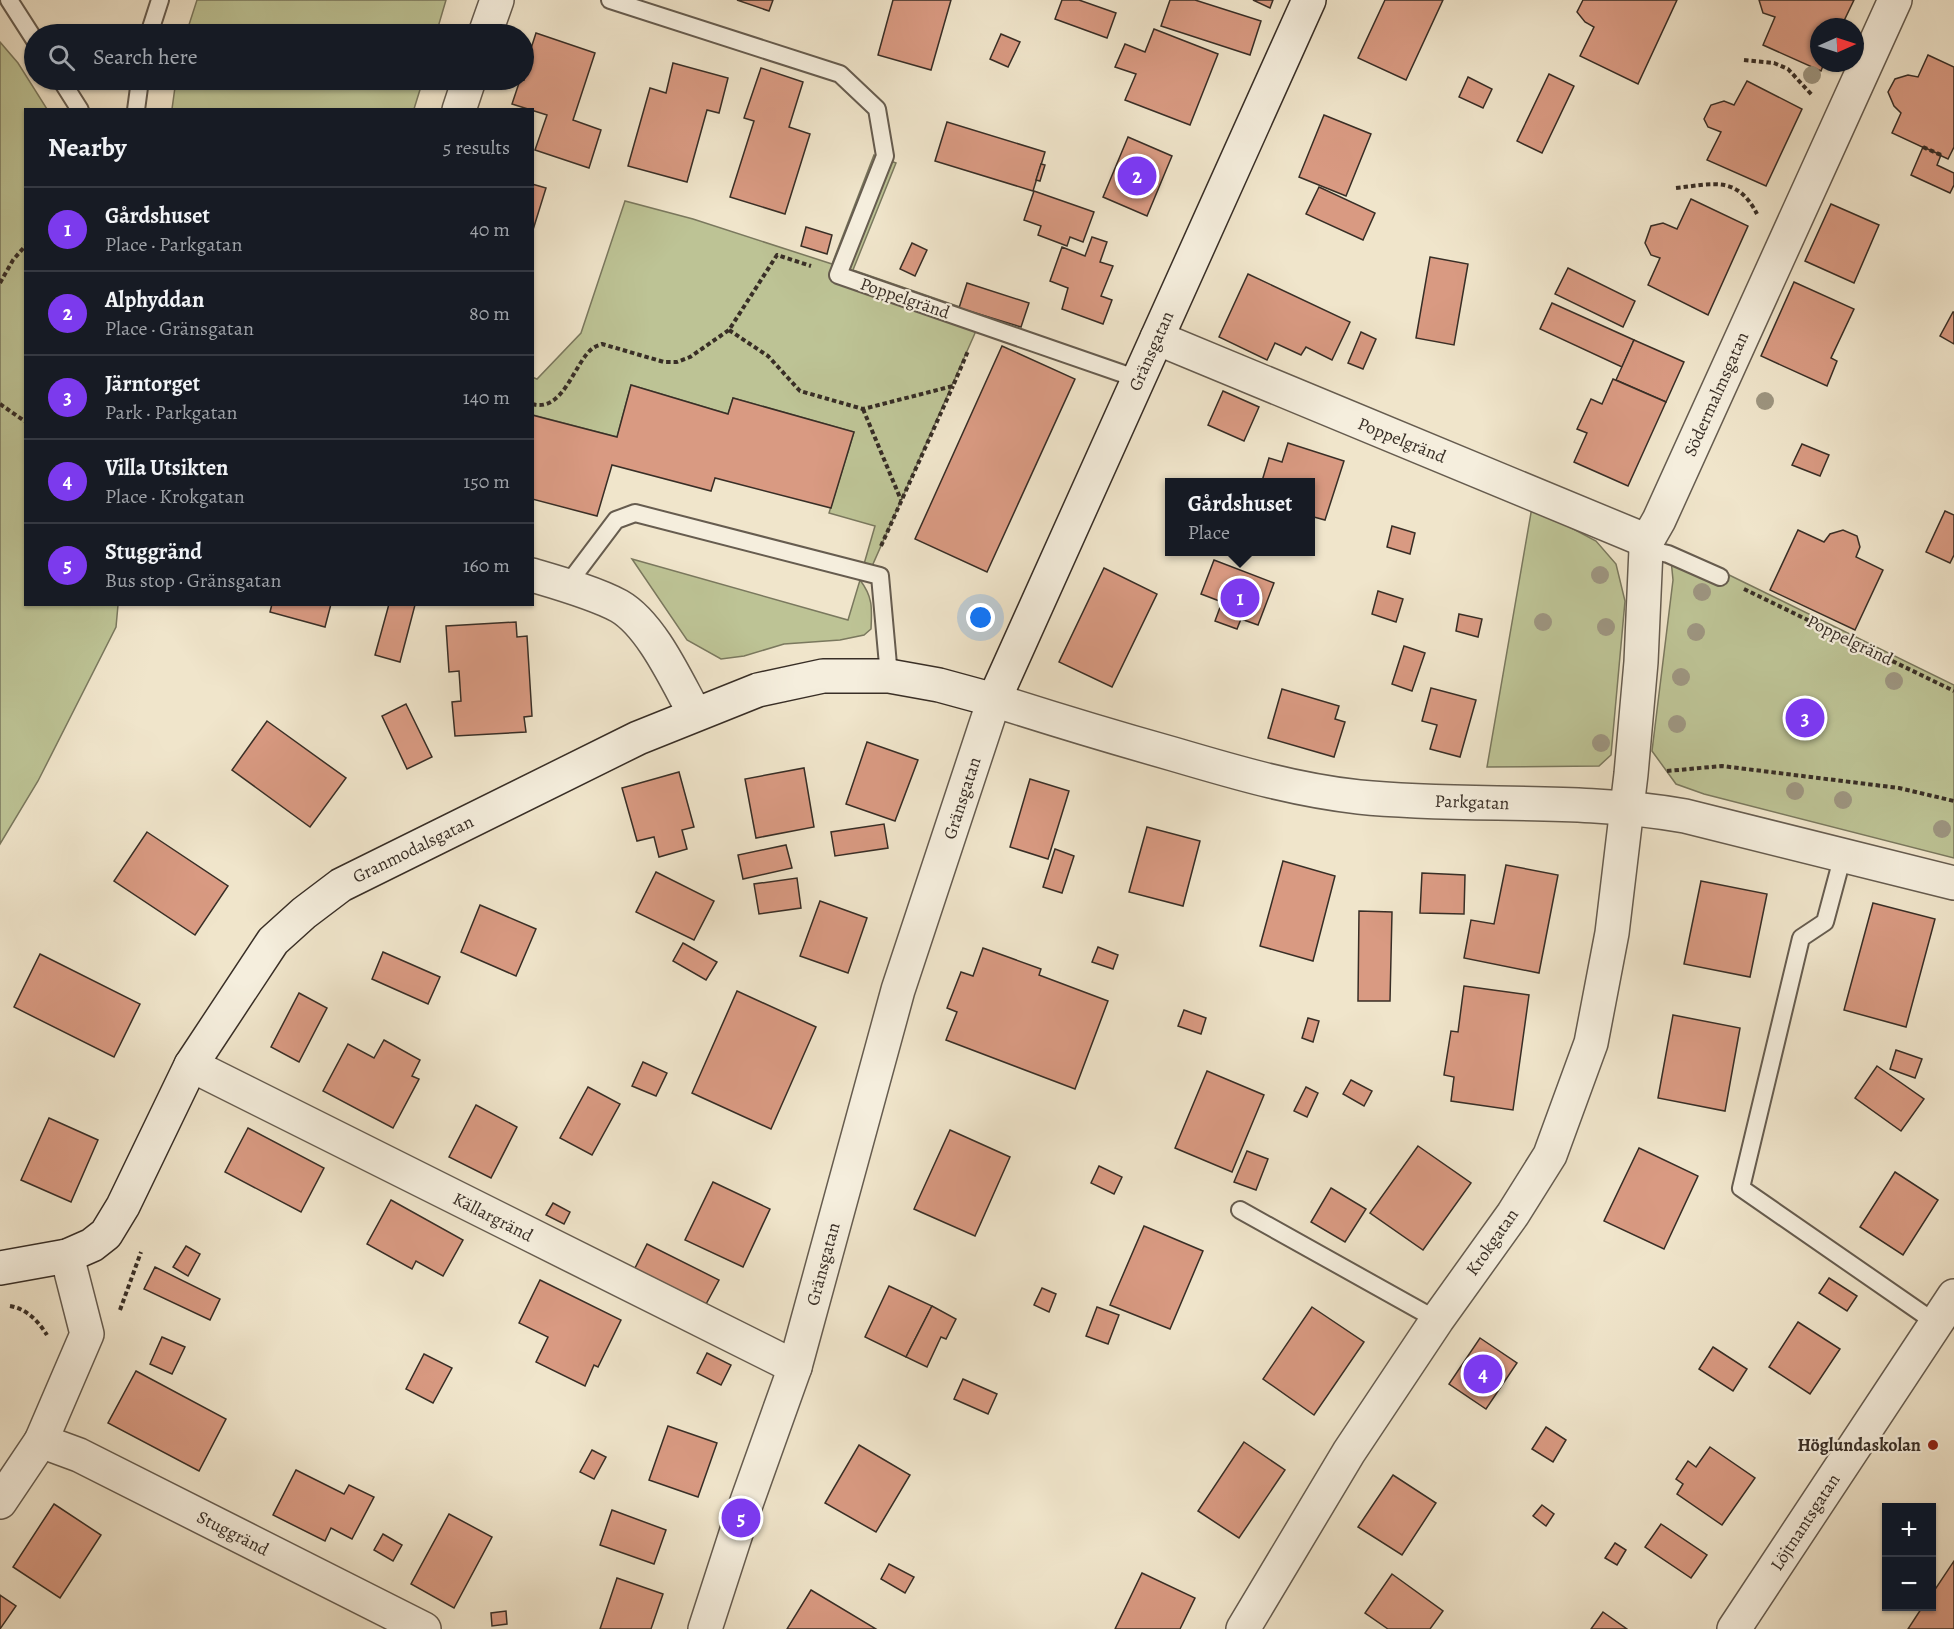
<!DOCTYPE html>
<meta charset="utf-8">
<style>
body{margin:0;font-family:Alegreya,serif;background:#20242c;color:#f1f3f6}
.controls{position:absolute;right:18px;bottom:18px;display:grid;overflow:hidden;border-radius:0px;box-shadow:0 2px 4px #0004}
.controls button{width:54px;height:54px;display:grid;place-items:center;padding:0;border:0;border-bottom:2px solid #363941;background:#171b24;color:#f1f3f6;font:30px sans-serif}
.compass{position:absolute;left:1810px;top:18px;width:54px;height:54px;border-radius:50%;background:#171b24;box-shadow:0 2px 4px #0004;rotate:87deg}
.you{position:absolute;left:981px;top:618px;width:21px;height:21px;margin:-15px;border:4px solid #fff;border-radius:50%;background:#1a73e8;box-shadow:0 0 0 9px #1a73e833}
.badge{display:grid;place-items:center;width:39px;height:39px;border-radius:50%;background:#7c3aed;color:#fff;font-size:20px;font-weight:700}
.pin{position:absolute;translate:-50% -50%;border:3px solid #fff;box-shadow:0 2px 6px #0006}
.popup{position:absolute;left:1165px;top:478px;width:150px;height:78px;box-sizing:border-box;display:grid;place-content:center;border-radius:0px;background:#171b24;filter:drop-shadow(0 2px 4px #0005);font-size:20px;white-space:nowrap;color:#9ea1a6}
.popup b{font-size:22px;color:#f1f3f6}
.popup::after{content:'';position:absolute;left:50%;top:100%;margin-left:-12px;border:12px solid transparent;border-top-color:#171b24}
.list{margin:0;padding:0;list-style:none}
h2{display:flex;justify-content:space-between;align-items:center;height:78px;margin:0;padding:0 24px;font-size:26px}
h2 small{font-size:20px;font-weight:400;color:#9ea1a6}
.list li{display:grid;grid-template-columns:39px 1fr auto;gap:18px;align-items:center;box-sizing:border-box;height:84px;padding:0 24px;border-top:2px solid #363941}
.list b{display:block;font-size:22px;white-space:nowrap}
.list p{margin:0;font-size:20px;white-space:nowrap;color:#9ea1a6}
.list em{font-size:20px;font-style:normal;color:#9ea1a6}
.icon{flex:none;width:33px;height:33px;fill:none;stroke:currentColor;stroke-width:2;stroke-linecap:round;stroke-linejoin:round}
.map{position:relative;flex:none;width:1954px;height:1629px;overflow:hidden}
.search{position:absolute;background:#171b24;box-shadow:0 2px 4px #0004;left:24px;top:24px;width:510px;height:66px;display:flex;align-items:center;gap:15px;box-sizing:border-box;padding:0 21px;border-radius:33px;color:#9ea1a6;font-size:22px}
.panel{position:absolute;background:#171b24;box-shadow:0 2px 4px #0004;left:24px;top:108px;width:510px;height:498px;border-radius:0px}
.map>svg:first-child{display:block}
.green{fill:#bdc395;stroke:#7a785e;stroke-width:1.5}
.building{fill:#d99a82;stroke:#382e26;stroke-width:1.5}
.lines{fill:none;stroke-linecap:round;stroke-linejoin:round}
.lane-casing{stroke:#665c4f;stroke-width:20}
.street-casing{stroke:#665c4f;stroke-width:36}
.secondary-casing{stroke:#382e26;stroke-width:36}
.path{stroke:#382e26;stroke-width:4;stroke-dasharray:4.5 3;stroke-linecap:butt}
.lane{stroke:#f5eedd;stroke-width:16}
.street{stroke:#f5eedd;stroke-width:33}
.secondary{stroke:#f5eedd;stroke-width:33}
.tree{fill:#9d9580}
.poi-dot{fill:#8f2418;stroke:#f5eedd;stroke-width:2}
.labels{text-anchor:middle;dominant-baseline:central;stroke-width:4.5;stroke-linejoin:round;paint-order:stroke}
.street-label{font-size:18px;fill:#382e26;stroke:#f5eedd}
.poi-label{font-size:18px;font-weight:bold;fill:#382e26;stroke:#f5eedd;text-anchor:end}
</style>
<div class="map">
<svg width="1954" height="1629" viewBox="0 0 1954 1629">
<rect width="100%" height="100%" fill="#f0e5cb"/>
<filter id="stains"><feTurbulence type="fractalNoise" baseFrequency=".00333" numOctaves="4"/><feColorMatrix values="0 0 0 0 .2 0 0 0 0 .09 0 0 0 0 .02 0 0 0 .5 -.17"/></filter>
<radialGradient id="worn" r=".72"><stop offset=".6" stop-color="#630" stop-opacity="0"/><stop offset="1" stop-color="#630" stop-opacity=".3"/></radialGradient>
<!-- green -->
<g class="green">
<polygon points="197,0 446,0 436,34 186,34"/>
<polygon points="0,42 18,63 47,109 26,110 26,604 118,605 116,627 38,781 0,844"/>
<polygon points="176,80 423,80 414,109 172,109"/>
<polygon points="874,155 896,163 853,270 983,315 869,573 862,571 875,526 829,513 854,432 733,398 728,414 631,385 617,437 533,415 532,377 537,379 581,333 625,201 693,219 832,264"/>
<polygon points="1532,507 1596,541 1616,564 1625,601 1611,755 1599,766 1487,767"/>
<polygon points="1670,549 1723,572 1954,685 1954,858 1704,794 1676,784 1652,751 1673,580"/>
<path d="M632 559 848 620 860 580C873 597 872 608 871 629L864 635 840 640 784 644 744 656 721 659 687 640Z"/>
</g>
<!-- building -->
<g class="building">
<polygon points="737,0 773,0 769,11"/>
<polygon points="893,0 951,0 931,70 878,55"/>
<polygon points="1062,0 1079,0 1116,13 1107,38 1055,19"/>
<polygon points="1170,0 1195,0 1261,21 1250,55 1161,26"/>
<polygon points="1253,0 1273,0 1270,8"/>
<polygon points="1385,0 1443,0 1406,80 1358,58"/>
<polygon points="1583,0 1677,0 1638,84 1580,56 1594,27 1585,22 1577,12"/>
<polygon points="1759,0 1854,0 1841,27 1819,27 1819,63 1824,63 1821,71 1763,45 1775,17 1763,13"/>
<polygon points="1154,29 1218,54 1190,125 1125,100 1136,74 1115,67 1125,44 1145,52"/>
<polygon points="536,33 595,53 573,120 601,130 589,168 535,150 547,115 512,104 520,80 524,80 524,70"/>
<polygon points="1001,34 1020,42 1008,67 990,59"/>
<polygon points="1928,55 1954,67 1954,147 1948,159 1892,133 1901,113 1894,106 1888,92 1895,79 1908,75 1918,77"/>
<polygon points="673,63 728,78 719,113 707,110 687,182 628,166 650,88 666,93"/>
<polygon points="761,68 803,82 789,127 810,134 785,214 730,197 754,121 744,118"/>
<polygon points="1549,74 1574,86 1542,153 1517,141"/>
<polygon points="1468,77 1492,89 1483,108 1459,97"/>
<polygon points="1747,81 1802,109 1766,186 1707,160 1721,132 1708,127 1704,119 1711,105 1724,101 1734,105"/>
<polygon points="1324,115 1371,134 1346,196 1299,177"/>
<polygon points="947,122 1045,152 1033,191 935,161"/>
<polygon points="1128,137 1172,156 1147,216 1103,197"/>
<polygon points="1923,147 1941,155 1937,165 1954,173 1954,185 1950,193 1911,175"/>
<polygon points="1041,164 1045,165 1040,181 1036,180"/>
<polygon points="532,184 546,188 532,233"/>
<polygon points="1319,187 1375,213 1363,240 1306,214"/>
<polygon points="1034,191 1094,212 1083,242 1070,237 1067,246 1038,235 1041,226 1024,220"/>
<polygon points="1691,199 1748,226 1708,315 1648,285 1660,258 1651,255 1645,243 1651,226 1663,223 1677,229"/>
<polygon points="1831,204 1879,225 1854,283 1805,261"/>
<polygon points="806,227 832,235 827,254 801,246"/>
<polygon points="1092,237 1107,242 1100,262 1113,266 1101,296 1112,300 1103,324 1062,309 1068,288 1050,281 1062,247 1085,256"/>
<polygon points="912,243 927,250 915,276 900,269"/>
<polygon points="1430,257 1468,264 1454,345 1416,338"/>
<polygon points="1568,268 1635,301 1623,327 1555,294"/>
<polygon points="1248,274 1350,322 1332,360 1306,347 1301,355 1275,343 1267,360 1219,337"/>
<polygon points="1794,282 1854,309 1831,358 1837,361 1827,386 1761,356"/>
<polygon points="967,283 1029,303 1021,327 959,308"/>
<polygon points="1552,303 1634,340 1622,367 1540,329"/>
<polygon points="1953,312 1954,312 1954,344 1940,336"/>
<polygon points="1361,332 1376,339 1363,369 1348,363"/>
<polygon points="1634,340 1684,362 1666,402 1616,380"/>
<polygon points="1002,346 1075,379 987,572 915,539"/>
<polygon points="1613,379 1666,402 1628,486 1574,462 1587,433 1577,429 1591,399 1602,404"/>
<polygon points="631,385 728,414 733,398 854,432 831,508 715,478 711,491 612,465 597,516 532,499 532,415 617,437"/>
<polygon points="1223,391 1259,407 1244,441 1208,425"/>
<polygon points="1288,443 1344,461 1325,520 1310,516 1310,482 1268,482 1262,481 1269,458 1282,462"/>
<polygon points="1802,444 1829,455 1820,476 1792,465"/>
<polygon points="1945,511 1954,515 1954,555 1950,563 1926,552"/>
<polygon points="1392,526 1415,533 1410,554 1387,547"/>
<polygon points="1798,530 1824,542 1830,534 1843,530 1857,536 1860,547 1856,557 1883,570 1855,630 1770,590"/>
<polygon points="1214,560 1274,583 1258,625 1241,619 1237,629 1215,621 1222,602 1201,594"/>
<polygon points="1104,568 1157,594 1112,687 1059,662"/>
<polygon points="1378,591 1403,599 1396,622 1372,614"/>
<polygon points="272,604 331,604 325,627 270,612"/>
<polygon points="389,604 415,605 400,662 375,655"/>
<polygon points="1459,614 1482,619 1478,637 1456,631"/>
<polygon points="516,622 517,637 527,636 532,716 524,717 526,732 455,736 452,702 461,701 459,671 449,672 446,626"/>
<polygon points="1404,646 1425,653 1412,691 1392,684"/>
<polygon points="1431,688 1476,700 1460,757 1430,749 1437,725 1422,721"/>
<polygon points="1282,689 1339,706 1335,719 1345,722 1334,757 1268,738"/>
<polygon points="406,704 432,757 407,769 382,716"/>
<polygon points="267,721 346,778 310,827 232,770"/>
<polygon points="867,742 918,760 895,821 846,804"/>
<polygon points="804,768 814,827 756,838 745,779"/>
<polygon points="679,772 694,827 682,830 687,849 659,857 654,837 637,841 622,788"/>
<polygon points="1030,779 1069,791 1048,859 1010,847"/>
<polygon points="884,824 888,848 835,856 831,832"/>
<polygon points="1147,827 1200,841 1183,906 1129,892"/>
<polygon points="147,832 228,886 195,935 114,881"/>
<polygon points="786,845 792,868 743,879 738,855"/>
<polygon points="1055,849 1074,856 1062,893 1043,887"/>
<polygon points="1283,861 1335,876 1313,961 1260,946"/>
<polygon points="1506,865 1558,875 1539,973 1464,958 1471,920 1494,924"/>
<polygon points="656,872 714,901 694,940 636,912"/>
<polygon points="1422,873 1465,875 1464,914 1420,913"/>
<polygon points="797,878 801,908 759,914 754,884"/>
<polygon points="1701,881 1767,894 1750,977 1684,964"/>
<polygon points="820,901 867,918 848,973 800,956"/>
<polygon points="1873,903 1935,919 1906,1027 1844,1010"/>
<polygon points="480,905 536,929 516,976 461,952"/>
<polygon points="1359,911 1392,912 1390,1001 1358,1001"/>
<polygon points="683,943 717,962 706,980 673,961"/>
<polygon points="1098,947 1118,955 1113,969 1092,962"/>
<polygon points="983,948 1041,969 1039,975 1108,1001 1075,1089 946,1040 957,1012 947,1008 961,972 973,976"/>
<polygon points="383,952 440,977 428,1004 372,979"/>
<polygon points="40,954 140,1004 114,1057 14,1007"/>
<polygon points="1464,986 1529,995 1513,1110 1451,1101 1454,1077 1444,1075 1451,1031 1458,1032"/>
<polygon points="737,991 816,1027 771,1129 692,1093"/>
<polygon points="299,993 327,1008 299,1062 271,1047"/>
<polygon points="1184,1010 1206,1018 1201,1034 1178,1026"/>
<polygon points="1673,1015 1740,1028 1725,1111 1658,1098"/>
<polygon points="1308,1018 1319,1021 1313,1042 1302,1038"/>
<polygon points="384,1040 420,1060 412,1076 419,1079 393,1128 323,1091 348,1044 374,1058"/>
<polygon points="1896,1050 1922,1059 1915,1078 1890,1069"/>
<polygon points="643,1062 667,1073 656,1096 632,1086"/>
<polygon points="1877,1066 1924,1099 1901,1131 1855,1098"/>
<polygon points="1207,1071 1264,1095 1232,1172 1175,1148"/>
<polygon points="1351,1080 1372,1091 1364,1106 1343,1094"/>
<polygon points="588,1087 620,1104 592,1155 560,1138"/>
<polygon points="1306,1087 1318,1093 1307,1117 1294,1111"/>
<polygon points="476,1105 517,1127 491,1178 449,1157"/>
<polygon points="49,1118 98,1140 71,1202 21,1180"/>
<polygon points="248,1128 324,1168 301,1212 225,1172"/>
<polygon points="950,1130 1010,1157 975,1236 914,1209"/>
<polygon points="1418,1146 1471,1183 1423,1250 1370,1213"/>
<polygon points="1639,1148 1698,1176 1664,1249 1604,1221"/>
<polygon points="1247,1151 1268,1159 1256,1190 1234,1182"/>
<polygon points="1099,1166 1122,1177 1114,1194 1091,1183"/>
<polygon points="1895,1172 1938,1200 1903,1255 1860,1227"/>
<polygon points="713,1182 770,1209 743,1267 685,1240"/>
<polygon points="1331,1188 1366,1209 1345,1242 1311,1222"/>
<polygon points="391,1200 463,1240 443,1276 416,1261 412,1269 367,1244"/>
<polygon points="553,1203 570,1212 564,1224 546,1215"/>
<polygon points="1144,1226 1203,1251 1170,1329 1110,1305"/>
<polygon points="647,1244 719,1280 705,1306 634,1270"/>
<polygon points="186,1246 200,1254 188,1276 173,1267"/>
<polygon points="155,1267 220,1299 210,1320 144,1289"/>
<polygon points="1829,1278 1857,1296 1847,1311 1819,1293"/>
<polygon points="540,1280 621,1320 598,1367 594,1365 585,1386 536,1362 548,1337 519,1323"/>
<polygon points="889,1286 932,1306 906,1357 865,1337"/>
<polygon points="1042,1288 1056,1294 1049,1312 1034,1305"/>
<polygon points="932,1306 956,1319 946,1339 941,1337 927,1367 906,1357"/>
<polygon points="1097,1307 1119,1315 1108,1344 1086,1336"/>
<polygon points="1312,1307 1364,1342 1314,1415 1263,1379"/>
<polygon points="1798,1322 1840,1349 1810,1394 1769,1367"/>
<polygon points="162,1337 185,1347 172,1374 150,1364"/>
<polygon points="1480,1338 1517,1363 1486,1409 1449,1384"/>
<polygon points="1713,1347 1747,1369 1733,1391 1699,1369"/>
<polygon points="707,1353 731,1365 721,1385 697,1373"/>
<polygon points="424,1354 452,1368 433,1403 406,1389"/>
<polygon points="136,1371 226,1419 199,1471 108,1423"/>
<polygon points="963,1379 997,1394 988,1414 954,1399"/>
<polygon points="668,1426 717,1443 698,1497 649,1480"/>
<polygon points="1546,1427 1566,1440 1553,1462 1532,1449"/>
<polygon points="1244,1442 1285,1470 1239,1538 1198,1511"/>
<polygon points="859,1445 910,1475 876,1532 825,1503"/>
<polygon points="1710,1447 1755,1478 1722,1525 1677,1494 1683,1484 1676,1479 1688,1461 1696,1467"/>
<polygon points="592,1450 606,1457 594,1479 580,1472"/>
<polygon points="296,1470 344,1494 349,1485 374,1497 352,1539 331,1528 325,1541 273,1515"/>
<polygon points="1393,1475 1436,1503 1402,1555 1358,1527"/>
<polygon points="54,1504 101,1535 60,1598 13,1567"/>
<polygon points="1542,1505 1554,1514 1546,1526 1533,1516"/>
<polygon points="612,1510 666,1530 654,1564 600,1545"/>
<polygon points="449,1514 492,1537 454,1608 411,1584"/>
<polygon points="1661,1524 1707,1555 1691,1578 1645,1547"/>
<polygon points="383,1534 402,1545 393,1561 374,1550"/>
<polygon points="1615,1543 1626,1550 1617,1565 1605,1558"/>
<polygon points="1954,1561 1954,1629 1908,1629 1923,1606 1932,1606 1932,1594"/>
<polygon points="889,1564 914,1577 905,1593 881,1579"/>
<polygon points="1142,1573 1195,1598 1180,1629 1115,1629"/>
<polygon points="1392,1574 1443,1611 1430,1629 1388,1629 1365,1613"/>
<polygon points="617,1578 663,1594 651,1629 600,1629"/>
<polygon points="811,1590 876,1629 787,1629"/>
<polygon points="0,1595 16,1606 0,1629"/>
<polygon points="506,1611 507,1624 492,1626 491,1613"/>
<polygon points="1603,1612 1627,1629 1591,1629"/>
</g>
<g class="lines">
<!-- lane casing -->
<g class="lane-casing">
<g id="lane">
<polyline points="9,0 34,39"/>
<polyline points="610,0 840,74 877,109 885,156 838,275 1138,379"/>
<polyline points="149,34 160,0"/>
<polyline points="61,80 80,110"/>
<polyline points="136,110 140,80"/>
<polyline points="1646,549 1668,554 1720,577"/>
<polyline points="567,585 616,520 635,513 880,576 889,676"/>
<polyline points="1843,855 1825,922 1801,938 1741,1188 1936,1323"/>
<polyline points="1240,1210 1437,1320"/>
</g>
</g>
<!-- street casing -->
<g class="street-casing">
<g id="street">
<polyline points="485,34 497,0"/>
<polyline points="459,110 469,80"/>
<polyline points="1157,338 1647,541"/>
<path d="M532 575C559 583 595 593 619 606 652 625 677 682 695 714"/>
<polyline points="191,1065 795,1367"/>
<polyline points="41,1441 79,1455 424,1629"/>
<polyline points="0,1502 41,1441 87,1334 67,1256"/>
<path d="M705 1629 741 1518 795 1367 898 990 994 700C1053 719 1113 737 1173 754 1234 772 1295 790 1359 797 1467 808 1578 797 1685 816L1954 883"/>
<polyline points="1243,1629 1349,1452 1437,1320 1513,1214 1550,1155 1591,1043 1612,933 1631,774 1641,662 1646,549 1647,541 1659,520 1895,0"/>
<polyline points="1734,1629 1954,1296"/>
</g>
</g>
<!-- secondary casing -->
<g class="secondary-casing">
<polyline id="secondary" points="0,1268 67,1256 92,1245 106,1234 123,1206 191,1065 273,941 304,913 341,885 638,738 758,690 823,676 889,676 939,685 994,700 1309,0"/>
</g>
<!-- path -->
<g class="path">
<polyline points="1744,60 1774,63 1788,69 1812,95"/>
<polyline points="1923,147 1941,155"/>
<path d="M1676 188C1713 184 1737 175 1757 214"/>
<polyline points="0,283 13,260 26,245"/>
<polyline points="729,330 768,356 800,391 863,409 953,386 968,351"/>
<polyline points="0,404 26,422"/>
<path d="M532 404C564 413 574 362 593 348 596 346 599 345 602 344L664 362H677L690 357 729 330 777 255 811 266"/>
<polyline points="863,409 901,500"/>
<polyline points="881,546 953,386"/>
<polyline points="1744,589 1954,691"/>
<polyline points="1667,771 1722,766 1899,788 1954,801"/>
<path d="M10 1306C27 1309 38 1321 47 1335"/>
<polyline points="120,1310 141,1252"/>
</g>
<!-- lane -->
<use href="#lane" class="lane"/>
<!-- street -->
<use href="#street" class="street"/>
<!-- secondary -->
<use href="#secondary" class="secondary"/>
</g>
<!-- trees -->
<g class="tree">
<circle cx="1812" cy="75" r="9"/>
<circle cx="1765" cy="401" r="9"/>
<circle cx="1600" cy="575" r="9"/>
<circle cx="1702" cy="592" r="9"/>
<circle cx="1543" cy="622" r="9"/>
<circle cx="1606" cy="627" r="9"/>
<circle cx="1696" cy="632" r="9"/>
<circle cx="1681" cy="677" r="9"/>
<circle cx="1894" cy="681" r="9"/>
<circle cx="1677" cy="724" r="9"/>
<circle cx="1601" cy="743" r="9"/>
<circle cx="1795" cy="791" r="9"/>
<circle cx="1843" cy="800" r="9"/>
<circle cx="1942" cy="829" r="9"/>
</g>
<!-- markers -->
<circle class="poi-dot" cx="1933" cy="1445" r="6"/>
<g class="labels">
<!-- street labels -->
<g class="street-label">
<text transform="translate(905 298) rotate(19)">Poppelgränd</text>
<text transform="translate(1151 351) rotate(-66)">Gränsgatan</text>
<text transform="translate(1716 394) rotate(-66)">Södermalmsgatan</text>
<text transform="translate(1402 440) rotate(22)">Poppelgränd</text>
<text transform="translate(1850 640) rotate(26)">Poppelgränd</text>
<text transform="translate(962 798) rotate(-72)">Gränsgatan</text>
<text transform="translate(1472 802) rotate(2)">Parkgatan</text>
<text transform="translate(413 849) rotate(-26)">Granmodalsgatan</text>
<text transform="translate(493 1217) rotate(27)">Källargränd</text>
<text transform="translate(1492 1242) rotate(-55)">Krokgatan</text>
<text transform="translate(823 1264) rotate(-75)">Gränsgatan</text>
<text transform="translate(1805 1522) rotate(-57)">Löjtnantsgatan</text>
<text transform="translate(233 1533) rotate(27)">Stuggränd</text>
</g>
<!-- poi labels -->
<g class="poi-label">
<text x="1921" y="1445">Höglundaskolan</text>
</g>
</g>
<rect width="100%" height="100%" filter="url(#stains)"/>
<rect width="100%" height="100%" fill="url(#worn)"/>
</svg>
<div class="controls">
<button>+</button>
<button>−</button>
</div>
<svg class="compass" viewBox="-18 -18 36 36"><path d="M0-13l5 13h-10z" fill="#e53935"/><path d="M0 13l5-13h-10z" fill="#9ea1a6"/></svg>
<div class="you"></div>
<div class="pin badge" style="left:1240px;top:598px">1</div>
<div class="popup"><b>Gårdshuset</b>Place</div>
<div class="pin badge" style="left:1137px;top:176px">2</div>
<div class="pin badge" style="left:1805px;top:718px">3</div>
<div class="pin badge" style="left:1483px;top:1374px">4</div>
<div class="pin badge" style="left:741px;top:1518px">5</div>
<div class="search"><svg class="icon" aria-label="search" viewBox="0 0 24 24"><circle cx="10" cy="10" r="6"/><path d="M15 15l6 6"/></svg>Search here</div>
<section class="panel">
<h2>Nearby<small>5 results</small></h2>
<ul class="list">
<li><span class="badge">1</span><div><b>Gårdshuset</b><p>Place · Parkgatan</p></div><em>40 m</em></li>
<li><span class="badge">2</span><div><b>Alphyddan</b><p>Place · Gränsgatan</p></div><em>80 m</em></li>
<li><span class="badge">3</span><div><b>Järntorget</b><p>Park · Parkgatan</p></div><em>140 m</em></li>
<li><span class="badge">4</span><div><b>Villa Utsikten</b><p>Place · Krokgatan</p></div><em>150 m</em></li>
<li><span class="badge">5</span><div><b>Stuggränd</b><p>Bus stop · Gränsgatan</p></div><em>160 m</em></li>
</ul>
</section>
</div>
